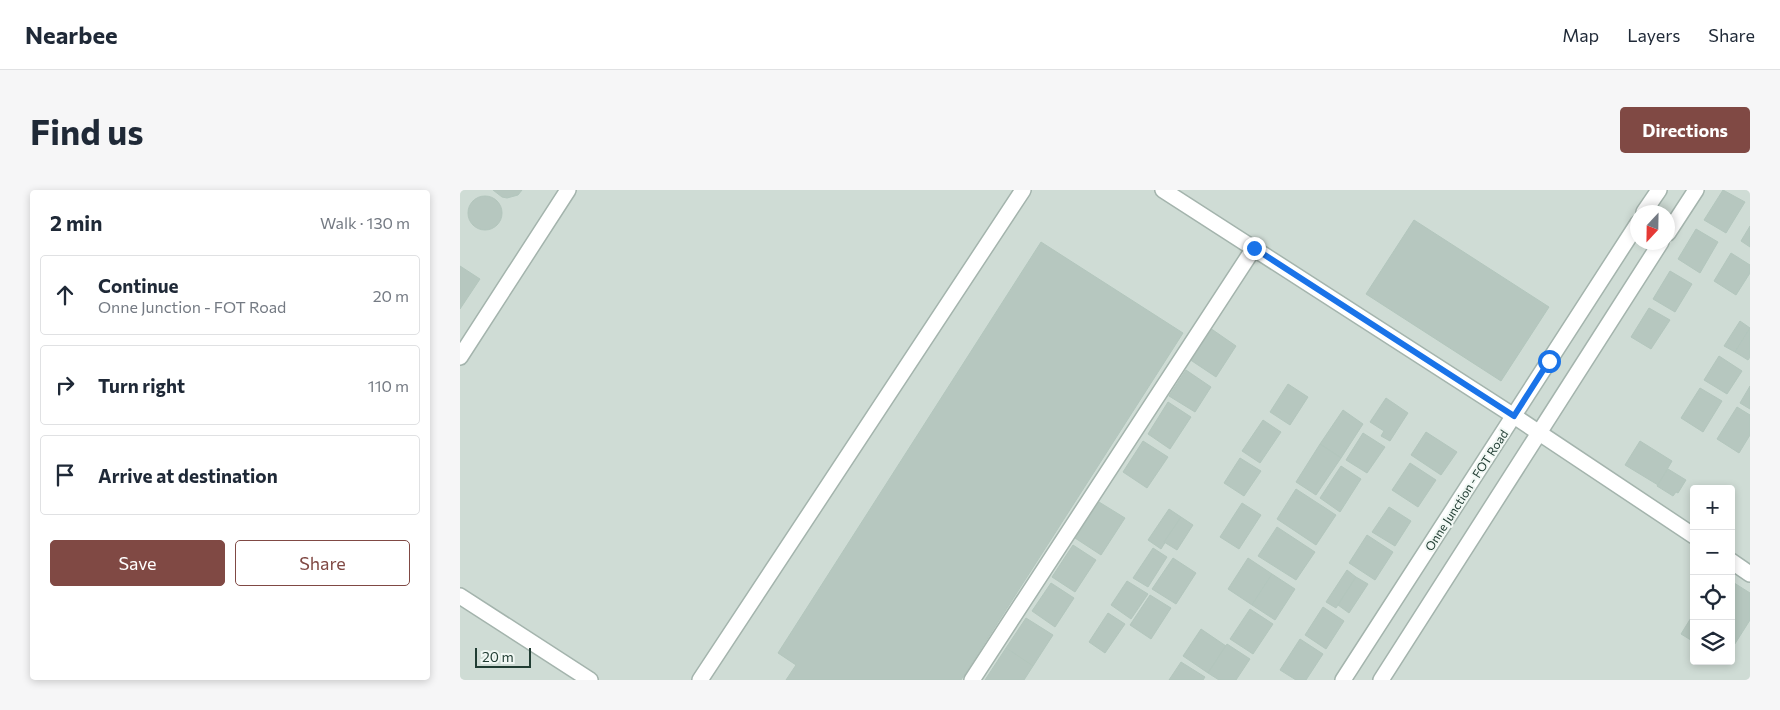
<!DOCTYPE html>
<meta charset="utf-8">
<style>
body{margin:0;font-family:Commissioner,sans-serif;background:#f6f6f7;color:#1f2937}
.controls{position:absolute;right:15px;bottom:15px;display:grid;overflow:hidden;border-radius:5px;box-shadow:0 2px 8px #0003}
.controls button{width:45px;height:45px;display:grid;place-items:center;padding:0;border:0;border-bottom:1px solid #e0e1e3;background:#fff;color:#1f2937;font:25px sans-serif}
.compass{position:absolute;left:1170px;top:15px;width:45px;height:45px;border-radius:50%;background:#fff;box-shadow:0 2px 8px #0003;rotate:202deg}
.scale{position:absolute;left:15px;bottom:12px;width:56px;box-sizing:border-box;padding-left:5px;border:2px solid #213d33;border-top:0;font-size:14px;line-height:18px;white-space:nowrap;color:#213d33;-webkit-text-stroke:4px #f1f8f4;paint-order:stroke}
.stop{position:absolute;width:15px;height:15px;margin:-11px;border:4px solid #1a73e8;border-radius:50%;background:#fff}
.stop.end{background:#1a73e8;border-color:#fff;box-shadow:0 1px 5px #0008}
.list{margin:0;padding:0;list-style:none}
h2{display:flex;justify-content:space-between;align-items:center;height:65px;margin:0;padding:0 20px;font-size:21px}
h2 small{font-size:16px;font-weight:400;color:#747a83}
.list li{display:grid;grid-template-columns:32px 1fr auto;gap:15px;align-items:center;box-sizing:border-box;height:80px;margin:0 10px 10px;padding:0 10px;border:1px solid #e0e1e3;border-radius:5px}
.list b{display:block;font-size:19px;white-space:nowrap}
.list p{margin:0;font-size:16px;white-space:nowrap;color:#747a83}
.list em{font-size:16px;font-style:normal;color:#747a83}
.actions{display:flex;gap:10px;padding:15px 20px}
.actions a{flex:1;padding:11px 0;border:1px solid #804944;border-radius:5px;text-align:center;font-size:18px;color:#804944}
.actions .main{background:#804944;color:#fff}
.icon{flex:none;width:28px;height:28px;fill:none;stroke:currentColor;stroke-width:2;stroke-linecap:round;stroke-linejoin:round}
.map{position:relative;flex:none;width:1290px;height:490px;overflow:hidden;border-radius:5px}
header{display:flex;align-items:center;gap:30px;box-sizing:border-box;height:70px;padding:0 25px;background:#fff;border-bottom:1px solid #e0e1e3}
header strong{font-size:24px}
nav{display:flex;gap:28px;margin-inline-start:auto;font-size:18px}
.intro{display:flex;align-items:center;justify-content:space-between;box-sizing:border-box;height:120px;padding:0 30px}
h1{margin:0;font-size:35px}
.button{padding:12px 22px;border-radius:5px;background:#804944;color:#fff;font-size:18px;font-weight:700}
main{display:flex;gap:30px;padding:0 30px}
aside{flex:1;background:#fff;border-radius:5px;box-shadow:0 2px 8px #0003}
.map>svg:first-child{display:block}
.built{fill:#cfdcd5;fill-rule:evenodd}
.building{fill:#b6c7bf;stroke:#b3c6bd}
.lines{fill:none;stroke-linecap:round;stroke-linejoin:round}
.minor-casing{stroke:#a4b4ad;stroke-width:18}
.minor{stroke:#fff;stroke-width:15}
.route{stroke:#1a73e8;stroke-width:6}
.labels{text-anchor:middle;dominant-baseline:central;stroke-width:4;stroke-linejoin:round;paint-order:stroke}
.street-label{font-size:12px;fill:#213d33;stroke:#f1f8f4}
</style>
<header>
<strong>Nearbee</strong>
<nav><a>Map</a><a>Layers</a><a>Share</a></nav>
</header>
<div class="intro"><h1>Find us</h1><a class="button">Directions</a></div>
<main>
<aside>
<h2>2 min<small>Walk · 130 m</small></h2>
<ul class="list">
<li><svg class="icon" aria-label="ahead" viewBox="0 0 24 24"><path d="M12 20V5M6 11l6-6 6 6"/></svg><div><b>Continue</b><p>Onne Junction - FOT Road</p></div><em>20 m</em></li>
<li><svg class="icon" aria-label="right" viewBox="0 0 24 24"><path d="M7 20v-9h11M14 6l5 5-5 5"/></svg><div><b>Turn right</b></div><em>110 m</em></li>
<li><svg class="icon" aria-label="arrive" viewBox="0 0 24 24"><path d="M6 21V4h12l-3 4 3 4H6"/></svg><div><b>Arrive at destination</b></div></li>
</ul>
<div class="actions"><a class="main">Save</a><a>Share</a></div>
</aside>
<div class="map">
<svg width="1290" height="490" viewBox="0 0 1290 490">
<rect width="100%" height="100%" fill="#e1ece6"/>
<!-- built -->
<path class="built" d="M0 0H1290V490H0ZM1178 22H1208V52H1178ZM1234 299H1271V471H1234Z"/>
<!-- building -->
<g class="building">
<polygon points="33,0 62,0 58,5 47,8 42,7"/>
<polygon points="1263,0 1285,12 1266,43 1244,30"/>
<circle cx="25" cy="23" r="17"/>
<polygon points="954,30 1089,117 1041,191 906,104"/>
<polygon points="1290,36 1290,57 1281,51"/>
<polygon points="1236,39 1258,52 1240,83 1218,69"/>
<polygon points="581,52 723,143 501,490 326,490 336,475 318,463"/>
<polygon points="1271,63 1290,75 1290,83 1276,105 1254,91"/>
<polygon points="0,76 20,89 0,119"/>
<polygon points="1210,81 1232,94 1215,122 1193,109"/>
<polygon points="1189,118 1210,130 1191,159 1171,147"/>
<polygon points="1280,131 1290,138 1275,162 1264,156"/>
<polygon points="750,138 776,156 756,187 729,169"/>
<polygon points="1290,138 1290,167 1288,170 1275,162"/>
<polygon points="1259,166 1282,181 1267,204 1244,190"/>
<polygon points="726,180 751,197 735,222 709,206"/>
<polygon points="828,194 848,207 830,235 810,222"/>
<polygon points="1290,196 1290,219 1280,213"/>
<polygon points="1240,198 1262,211 1243,242 1221,228"/>
<polygon points="926,208 948,223 930,251 921,246 924,241 910,232"/>
<polygon points="708,212 731,227 710,259 688,244"/>
<polygon points="1277,217 1290,225 1290,245 1279,263 1257,249"/>
<polygon points="883,220 903,234 881,268 860,254"/>
<polygon points="803,230 821,242 800,273 782,261"/>
<polygon points="966,242 997,262 981,285 951,265"/>
<polygon points="903,243 925,257 907,283 886,270"/>
<polygon points="683,251 708,267 687,298 663,282"/>
<polygon points="1180,251 1212,271 1198,295 1165,275"/>
<polygon points="860,254 881,268 856,305 836,292"/>
<polygon points="780,268 801,281 784,306 764,293"/>
<polygon points="950,273 976,290 958,317 932,300"/>
<polygon points="881,276 901,289 880,322 860,308"/>
<polygon points="1208,279 1226,290 1218,303 1216,302 1213,306 1197,296"/>
<polygon points="836,299 876,325 856,355 817,329"/>
<polygon points="639,312 665,328 641,365 615,348"/>
<polygon points="782,313 801,325 779,359 760,347"/>
<polygon points="929,317 951,331 935,356 912,342"/>
<polygon points="709,319 721,327 701,359 688,350"/>
<polygon points="721,327 733,335 717,360 704,352"/>
<polygon points="817,337 855,362 836,390 798,366"/>
<polygon points="907,345 933,362 915,390 889,373"/>
<polygon points="613,355 636,370 615,402 592,387"/>
<polygon points="693,358 707,367 688,397 673,388"/>
<polygon points="713,368 736,383 716,414 692,399"/>
<polygon points="788,368 812,384 792,415 768,399"/>
<polygon points="887,380 896,387 876,418 866,412"/>
<polygon points="812,384 835,399 815,430 792,415"/>
<polygon points="896,387 908,394 889,423 878,415"/>
<polygon points="667,391 688,404 671,429 651,415"/>
<polygon points="1271,391 1290,403 1290,430 1271,460"/>
<polygon points="591,393 614,408 595,437 572,421"/>
<polygon points="690,405 711,418 691,449 670,435"/>
<polygon points="863,417 884,431 866,459 845,445"/>
<polygon points="790,419 813,434 793,464 770,449"/>
<polygon points="648,423 665,434 645,463 629,452"/>
<polygon points="1234,423 1234,452 1221,444"/>
<polygon points="566,428 593,445 573,476 546,458"/>
<polygon points="741,439 766,456 748,483 723,466"/>
<polygon points="840,449 863,464 846,490 836,490 820,480"/>
<polygon points="767,454 790,469 776,490 759,490 748,483"/>
<polygon points="546,458 573,476 564,490 525,490"/>
<polygon points="721,472 745,487 743,490 709,490"/>
</g>
<g class="lines">
<!-- minor casing -->
<g class="minor-casing">
<g id="minor">
<polyline points="703,0 1054,226 1234,346"/>
<polyline points="1184,22 1199,0"/>
<polyline points="1208,43 1236,0"/>
<polyline points="0,167 108,0"/>
<polyline points="1271,371 1290,384"/>
<polyline points="0,406 130,490"/>
<polyline points="240,490 563,0"/>
<polyline points="512,490 794,58"/>
<polyline points="883,490 1178,33"/>
<polyline points="921,490 1201,52"/>
</g>
</g>
<!-- minor -->
<use href="#minor" class="minor"/>
</g>
<g class="lines">
<!-- route -->
<polyline class="route" points="794,58 1054,226 1089,171"/>
</g>
<g class="labels">
<!-- street labels -->
<g class="street-label">
<text transform="translate(1006 300) rotate(-57)">Onne Junction - FOT Road</text>
</g>
</g>
</svg>
<div class="controls">
<button>+</button>
<button>−</button>
<button><svg class="icon" aria-label="locate" viewBox="0 0 24 24"><circle cx="12" cy="12" r="6"/><path d="M12 2v4M12 18v4M2 12h4M18 12h4"/></svg></button>
<button><svg class="icon" aria-label="layers" viewBox="0 0 24 24"><path d="M12 4l9 5-9 5-9-5zM3 14l9 5 9-5"/></svg></button>
</div>
<svg class="compass" viewBox="-18 -18 36 36"><path d="M0-13l5 13h-10z" fill="#e53935"/><path d="M0 13l5-13h-10z" fill="#747a83"/></svg>
<div class="scale">20 m</div>
<div class="stop" style="left:1089px;top:171px"></div>
<div class="stop end" style="left:794px;top:58px"></div>
</div>
</main>
